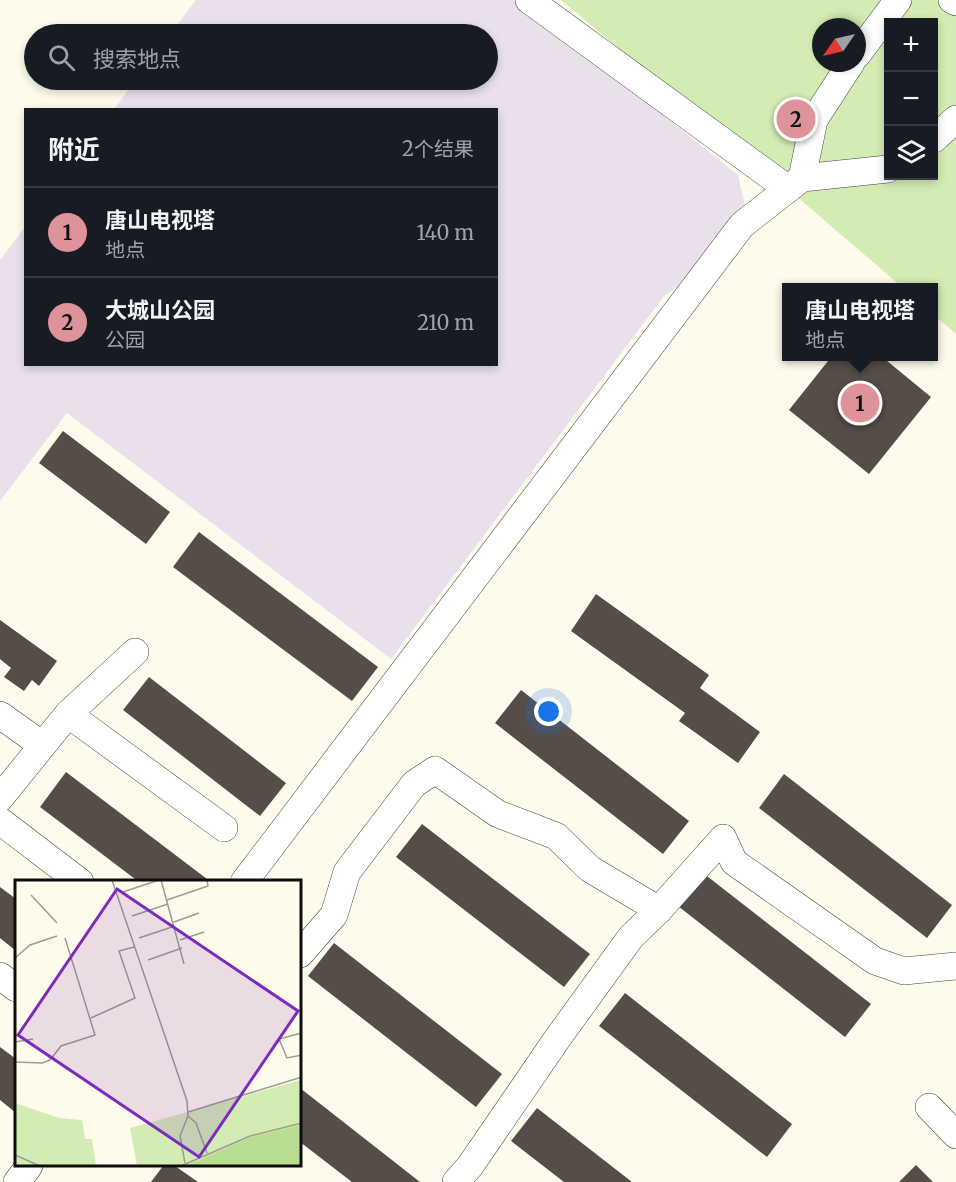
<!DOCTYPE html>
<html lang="zh">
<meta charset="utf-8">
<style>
body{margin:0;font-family:Merriweather,"Noto Sans SC",serif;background:#20242c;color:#f1f3f6}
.controls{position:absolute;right:18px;top:18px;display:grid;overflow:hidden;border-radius:0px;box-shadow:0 3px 9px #0003}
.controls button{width:54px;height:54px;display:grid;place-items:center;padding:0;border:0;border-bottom:2px solid #363941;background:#171b24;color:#f1f3f6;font:30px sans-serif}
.compass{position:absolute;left:812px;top:18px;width:54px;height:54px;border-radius:50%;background:#171b24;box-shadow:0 3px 9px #0003;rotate:236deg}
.you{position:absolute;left:549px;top:712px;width:21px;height:21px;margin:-15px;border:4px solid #fff;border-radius:50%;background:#1a73e8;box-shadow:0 0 0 9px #1a73e833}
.badge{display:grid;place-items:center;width:39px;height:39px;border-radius:50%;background:#de929a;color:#111;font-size:20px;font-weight:700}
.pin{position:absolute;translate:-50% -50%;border:3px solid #fff;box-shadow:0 2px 6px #0006}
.popup{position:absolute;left:782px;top:283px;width:156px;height:78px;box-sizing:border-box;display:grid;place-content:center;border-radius:0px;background:#171b24;filter:drop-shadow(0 2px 4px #0005);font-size:20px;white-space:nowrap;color:#9ea1a6}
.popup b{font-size:22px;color:#f1f3f6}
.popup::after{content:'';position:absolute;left:50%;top:100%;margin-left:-12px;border:12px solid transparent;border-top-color:#171b24}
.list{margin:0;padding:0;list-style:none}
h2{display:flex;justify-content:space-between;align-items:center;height:78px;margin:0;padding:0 24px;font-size:26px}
h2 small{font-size:20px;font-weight:400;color:#9ea1a6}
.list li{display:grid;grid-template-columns:39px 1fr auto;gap:18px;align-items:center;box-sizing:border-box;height:90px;padding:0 24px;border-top:2px solid #363941}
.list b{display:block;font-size:22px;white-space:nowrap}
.list p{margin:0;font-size:20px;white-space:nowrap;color:#9ea1a6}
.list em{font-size:20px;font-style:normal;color:#9ea1a6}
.icon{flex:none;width:33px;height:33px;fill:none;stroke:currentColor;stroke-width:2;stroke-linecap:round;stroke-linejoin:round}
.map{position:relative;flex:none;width:956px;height:1182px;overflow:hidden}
.search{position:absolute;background:#171b24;box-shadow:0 3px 9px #0003;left:24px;top:24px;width:474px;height:66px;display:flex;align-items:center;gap:15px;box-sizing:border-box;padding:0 21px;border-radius:33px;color:#9ea1a6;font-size:22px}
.panel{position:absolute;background:#171b24;box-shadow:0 3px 9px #0003;left:24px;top:108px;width:474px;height:258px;border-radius:0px}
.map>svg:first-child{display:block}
.industrial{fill:#eae0ec}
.green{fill:#d3ecb3;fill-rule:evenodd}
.building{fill:#564d48}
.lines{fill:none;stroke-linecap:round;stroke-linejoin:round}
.minor-casing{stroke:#404040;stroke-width:28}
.minor{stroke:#fff;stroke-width:27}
.inset-road{fill:none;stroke:#9e9c93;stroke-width:1.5}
.view{fill:#7b2cbf;fill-opacity:0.15;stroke:#7b2cbf;stroke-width:3}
.inset-edge{fill:none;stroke:#0d0d0d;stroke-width:3}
</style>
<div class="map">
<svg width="956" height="1182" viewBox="0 0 956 1182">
<rect width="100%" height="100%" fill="#fffbec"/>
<!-- industrial -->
<polygon class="industrial" points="196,0 519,0 738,175 746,210 696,274 664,296 391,659 67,413 0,501 0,260 25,227 26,364 496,364 496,110 114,109 136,80 488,80 488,34 170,34"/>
<!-- green -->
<path class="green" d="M561 0H956V334L934 315V288L902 287 796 196ZM888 22H934V176H888ZM821 27H857V63H821Z"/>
<!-- building -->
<g class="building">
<polygon points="832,356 881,356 931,397 869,474 789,410"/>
<polygon points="63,431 170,512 146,544 39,463"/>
<polygon points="199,532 378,667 352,701 173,567"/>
<polygon points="596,594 709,675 700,688 760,732 738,763 679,721 685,713 571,631"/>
<polygon points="0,620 57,661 39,686 32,680 24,691 4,677 11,668 0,659"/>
<polygon points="149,677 286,783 260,816 123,710"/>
<polygon points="521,690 689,821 663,854 495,723"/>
<polygon points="66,772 207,879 205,882 139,882 40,807"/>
<polygon points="784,774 952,905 927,938 759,808"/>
<polygon points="422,824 590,954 564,987 396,857"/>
<polygon points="703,873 871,1004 845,1037 678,906"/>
<polygon points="0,887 16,899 16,951 0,938"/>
<polygon points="334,943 502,1074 476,1107 308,976"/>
<polygon points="625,993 792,1124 767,1157 599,1026"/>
<polygon points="0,1047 16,1059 16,1113 0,1100"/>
<polygon points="300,1088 420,1182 352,1182 300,1142"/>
<polygon points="537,1108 632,1182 564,1182 511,1141"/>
<polygon points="916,1165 933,1182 899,1182"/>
<polygon points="163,1166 175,1166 198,1182 151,1182"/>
</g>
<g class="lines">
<!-- minor casing -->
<g class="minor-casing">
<g id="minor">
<polyline points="529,0 788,189"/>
<polyline points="952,0 956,2"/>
<polyline points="857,55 898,0"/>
<polyline points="934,139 956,119"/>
<polyline points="802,178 814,120 851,63"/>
<polyline points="68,714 224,828"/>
<polyline points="0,715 42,745"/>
<polyline points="0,798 68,714 135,652"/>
<polyline points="0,821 80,882"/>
<polyline points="244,882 742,225 802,178 888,169"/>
<polyline points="300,954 334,915 347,872 414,784 435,770 498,814 556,836 590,869 659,910"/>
<polyline points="0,976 16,988"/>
<polyline points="929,1107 956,1135"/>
<polyline points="17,1182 29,1166"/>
<polyline points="456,1182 470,1166 557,1039 631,937 659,910 723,838 734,862 875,961 904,971 956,966"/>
</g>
</g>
<!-- minor -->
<use href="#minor" class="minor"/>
</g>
<!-- overview -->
<g transform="translate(15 880)">
<rect width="286" height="286" fill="#fffbec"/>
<path d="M286 200V286H122L115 248ZM0 223 44 238 67 240 70 259H77L81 286H0Z" fill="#d3ecb3"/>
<path d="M286 245V286H171L236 257Z" fill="#b7de91"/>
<path class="inset-road" d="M97 0 172 221 173 236 165 256 170 283M146 0 169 84M108 12 144 0M16 15 42 43M152 20 193 6 192 0M117 36 153 24M159 42 184 33M124 58 160 46M165 60 189 52M0 78 15 65 42 56M133 80 167 68M76 138 120 118 104 71 119 67M287 153 264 159 272 178 287 175M0 162 18 159M0 182 27 183 35 180 46 166 80 155 50 58M173 232 287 197M173 236 181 243 192 273M0 275 25 286M166 286 235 256 287 243"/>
<path class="view" d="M102 9 283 131 184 277 3 155Z"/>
<rect width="286" height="286" class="inset-edge"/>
</g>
</svg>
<div class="controls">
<button>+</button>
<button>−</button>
<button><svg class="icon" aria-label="layers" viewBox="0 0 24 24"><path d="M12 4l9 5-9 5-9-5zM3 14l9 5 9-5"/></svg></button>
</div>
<svg class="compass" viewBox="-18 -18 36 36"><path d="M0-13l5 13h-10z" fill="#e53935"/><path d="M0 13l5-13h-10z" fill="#9ea1a6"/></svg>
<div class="you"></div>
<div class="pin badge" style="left:860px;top:403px">1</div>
<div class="popup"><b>唐山电视塔</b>地点</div>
<div class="pin badge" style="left:796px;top:119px">2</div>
<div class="search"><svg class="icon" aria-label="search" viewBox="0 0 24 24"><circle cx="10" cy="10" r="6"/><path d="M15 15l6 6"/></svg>搜索地点</div>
<section class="panel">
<h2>附近<small>2个结果</small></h2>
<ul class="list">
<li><span class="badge">1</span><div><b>唐山电视塔</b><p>地点</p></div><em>140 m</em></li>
<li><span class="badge">2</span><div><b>大城山公园</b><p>公园</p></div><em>210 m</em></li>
</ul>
</section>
</div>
